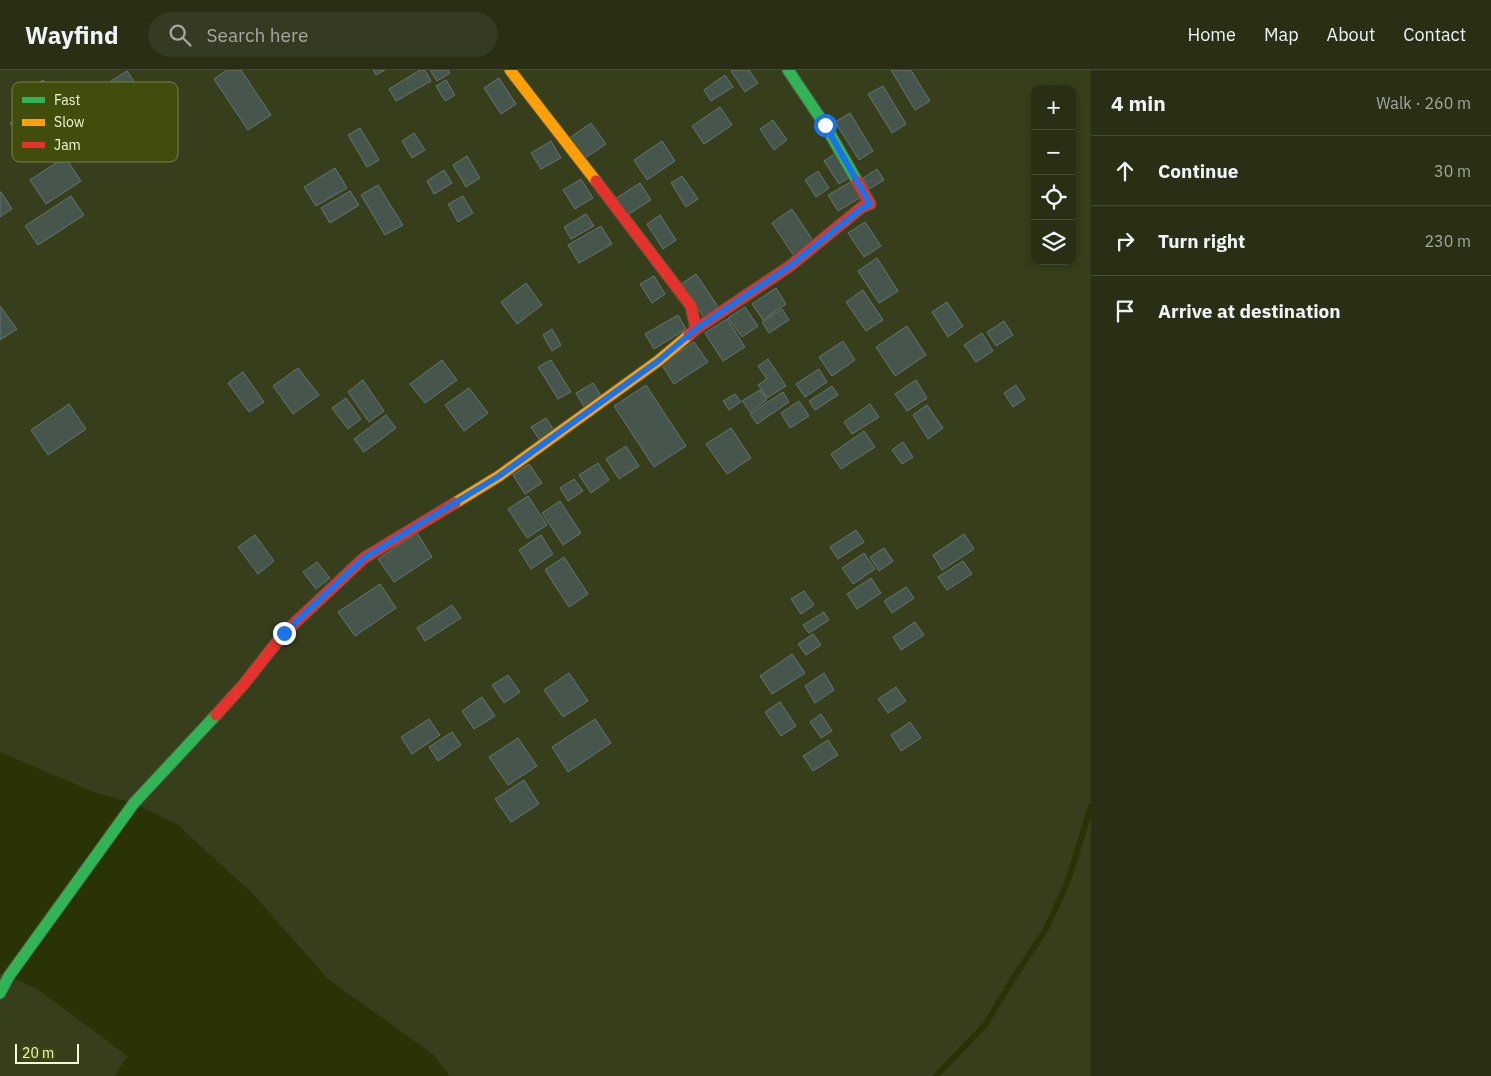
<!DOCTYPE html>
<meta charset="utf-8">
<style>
body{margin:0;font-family:"IBM Plex Sans",sans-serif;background:#353a22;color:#f1f3f6}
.controls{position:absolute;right:15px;top:15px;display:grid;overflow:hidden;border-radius:10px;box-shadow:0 2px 8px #0003}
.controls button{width:45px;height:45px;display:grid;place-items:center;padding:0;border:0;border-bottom:1px solid #454a34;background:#292e14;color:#f1f3f6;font:25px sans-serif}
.scale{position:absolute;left:15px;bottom:12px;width:64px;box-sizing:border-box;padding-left:5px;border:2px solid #effad2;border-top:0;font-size:14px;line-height:18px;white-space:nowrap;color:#effad2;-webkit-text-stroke:4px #404d0c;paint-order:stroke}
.stop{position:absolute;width:15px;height:15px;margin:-11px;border:4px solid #1a73e8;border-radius:50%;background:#fff}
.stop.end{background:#1a73e8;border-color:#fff;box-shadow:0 1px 5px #0008}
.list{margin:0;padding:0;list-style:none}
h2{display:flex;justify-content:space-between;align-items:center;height:65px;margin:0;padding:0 20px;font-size:21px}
h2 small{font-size:16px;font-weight:400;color:#a5a8a0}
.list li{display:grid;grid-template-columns:32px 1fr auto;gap:15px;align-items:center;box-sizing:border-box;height:70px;padding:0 20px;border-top:1px solid #454a34}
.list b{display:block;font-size:19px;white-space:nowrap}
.list em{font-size:16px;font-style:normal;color:#a5a8a0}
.icon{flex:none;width:28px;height:28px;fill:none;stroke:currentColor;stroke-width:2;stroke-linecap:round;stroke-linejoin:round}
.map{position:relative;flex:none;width:1091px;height:1006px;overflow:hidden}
header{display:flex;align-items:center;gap:30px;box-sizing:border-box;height:70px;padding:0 25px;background:#292e14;border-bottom:1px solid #454a34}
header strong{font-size:24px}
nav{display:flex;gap:28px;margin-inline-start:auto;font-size:18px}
.search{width:350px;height:45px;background:#353a22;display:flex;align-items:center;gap:12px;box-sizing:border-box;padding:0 18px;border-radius:28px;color:#a5a8a0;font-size:19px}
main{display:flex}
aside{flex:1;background:#292e14}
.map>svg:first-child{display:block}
.water{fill:#2a3305}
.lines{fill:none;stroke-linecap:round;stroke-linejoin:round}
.stream{stroke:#2a3305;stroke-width:6}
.building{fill:#47564c;stroke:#647670}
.fast-casing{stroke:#51583c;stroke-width:13}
.slow-casing{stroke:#51583c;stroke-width:13}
.jam-casing{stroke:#51583c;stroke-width:13}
.fast{stroke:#30b455;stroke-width:11}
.slow{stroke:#ff9f0a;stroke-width:11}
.jam{stroke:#e5322d;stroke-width:11}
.route{stroke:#1a73e8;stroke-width:6}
.key{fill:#404d0c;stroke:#758147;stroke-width:1}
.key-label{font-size:14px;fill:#effad2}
</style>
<header>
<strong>Wayfind</strong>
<div class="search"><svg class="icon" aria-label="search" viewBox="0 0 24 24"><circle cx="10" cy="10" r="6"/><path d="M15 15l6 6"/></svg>Search here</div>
<nav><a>Home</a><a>Map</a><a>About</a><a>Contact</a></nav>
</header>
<main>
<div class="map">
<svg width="1091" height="1006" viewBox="0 0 1091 1006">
<rect width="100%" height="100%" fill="#373e1b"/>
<!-- water -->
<polygon class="water" points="0,682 94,722 134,733 178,755 254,825 328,909 434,985 450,1006 114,1006 128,986 37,919 0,903"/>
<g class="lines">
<!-- stream -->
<polyline class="stream" points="936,1006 985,955 1011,912 1045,861 1068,811 1091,736"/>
</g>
<!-- building -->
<g class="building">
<polygon points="227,0 241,0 271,45 248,60 214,9"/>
<polygon points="373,0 385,0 376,5"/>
<polygon points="420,0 425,0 431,11 396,31 389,19"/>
<polygon points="430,0 448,0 450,3 437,11"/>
<polygon points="733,0 749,0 758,13 745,22 731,1"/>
<polygon points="891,0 911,0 930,31 915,40"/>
<polygon points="127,1 140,20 124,31 111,11"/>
<polygon points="725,5 733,17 711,31 704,20"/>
<polygon points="499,8 516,34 501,44 484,18"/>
<polygon points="43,10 62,36 46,47 28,20"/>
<polygon points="446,10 455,25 445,31 436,16"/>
<polygon points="883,16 906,54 892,63 868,24"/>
<polygon points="720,37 732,55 704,74 692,56"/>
<polygon points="33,38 53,69 31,84 10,53"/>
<polygon points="850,43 873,81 859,90 835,52"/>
<polygon points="166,44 178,62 142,86 130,67"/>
<polygon points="773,50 787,70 774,80 760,59"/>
<polygon points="591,53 606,74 582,90 568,69"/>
<polygon points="360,58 379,90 367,97 348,65"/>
<polygon points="414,63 425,80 412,88 402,71"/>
<polygon points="551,71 561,88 541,99 531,83"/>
<polygon points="662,71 675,91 647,110 634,90"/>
<polygon points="836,83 850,107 839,114 824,91"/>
<polygon points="467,86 480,108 466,117 453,95"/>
<polygon points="65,87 81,111 46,134 30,110"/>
<polygon points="335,98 347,118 316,136 304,117"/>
<polygon points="877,99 884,110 869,119 863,108"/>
<polygon points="444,100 452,113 434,124 427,111"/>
<polygon points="818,101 829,118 816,127 805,110"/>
<polygon points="682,106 698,129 686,137 671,113"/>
<polygon points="581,109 593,128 575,139 563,120"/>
<polygon points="854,110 863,126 838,141 828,125"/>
<polygon points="640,113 651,130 626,146 615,129"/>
<polygon points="378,115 403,155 385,165 361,125"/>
<polygon points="350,121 359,135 330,153 321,138"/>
<polygon points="0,122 1,122 12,139 0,147"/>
<polygon points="71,126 84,145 38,175 25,156"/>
<polygon points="463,126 473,143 458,152 448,134"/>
<polygon points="792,139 814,172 794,186 772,153"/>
<polygon points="586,144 594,156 571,169 564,157"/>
<polygon points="660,145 676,170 663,179 647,154"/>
<polygon points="865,152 881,176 864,187 848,163"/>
<polygon points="601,156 612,174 579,193 568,175"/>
<polygon points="877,188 898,221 879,233 858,201"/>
<polygon points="696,204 719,238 704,248 681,214"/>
<polygon points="654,206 665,224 652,233 640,214"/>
<polygon points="526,213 542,235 517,254 501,232"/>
<polygon points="776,218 786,234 763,250 752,234"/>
<polygon points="863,220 883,250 866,261 846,232"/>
<polygon points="947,232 963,256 948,267 932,242"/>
<polygon points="0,236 17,259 0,270"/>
<polygon points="745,237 758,256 742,267 728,248"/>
<polygon points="782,239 789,250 769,263 762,252"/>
<polygon points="678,245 686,259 654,279 645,264"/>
<polygon points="727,249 745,277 723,291 705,263"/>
<polygon points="1004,251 1013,265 996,276 987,262"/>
<polygon points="907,256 926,285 895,306 876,277"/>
<polygon points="552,259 561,275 552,281 543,265"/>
<polygon points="982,263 993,281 976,292 964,275"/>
<polygon points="843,271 855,290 832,306 819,287"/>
<polygon points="694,272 708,292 674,314 661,294"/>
<polygon points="768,289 786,316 767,328 758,315 767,309 758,296"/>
<polygon points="442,290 457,310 425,333 410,314"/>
<polygon points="551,290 571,322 558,329 538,297"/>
<polygon points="298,298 319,325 293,344 273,316"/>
<polygon points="819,299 827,312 805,327 796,314"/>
<polygon points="243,302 264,332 249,342 228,313"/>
<polygon points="363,310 384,341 369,352 348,322"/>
<polygon points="916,310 927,328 907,341 895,324"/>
<polygon points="593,313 602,327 585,338 576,323"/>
<polygon points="646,315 686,376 654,397 614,336"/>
<polygon points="1016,315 1025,329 1013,337 1004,323"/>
<polygon points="832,316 838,325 815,340 809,331"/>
<polygon points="469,318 488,343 464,361 445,335"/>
<polygon points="760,320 767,330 750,342 742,331"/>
<polygon points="783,322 789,332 757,354 750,344"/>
<polygon points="735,324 741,332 729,340 723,331"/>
<polygon points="346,328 361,349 348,359 332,338"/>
<polygon points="799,331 809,346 790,358 781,343"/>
<polygon points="69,334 86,359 48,385 31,360"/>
<polygon points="870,334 879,347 852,364 844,352"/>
<polygon points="927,335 943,358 928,369 913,345"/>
<polygon points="386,345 396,358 364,382 354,369"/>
<polygon points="546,348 555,362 541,372 531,357"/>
<polygon points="731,358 751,388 727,404 706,374"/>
<polygon points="864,361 875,377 841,399 831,384"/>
<polygon points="903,372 913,387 902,394 892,380"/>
<polygon points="626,376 639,396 619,409 606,389"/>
<polygon points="598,393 609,410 591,423 579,405"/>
<polygon points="529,394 542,413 525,424 513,405"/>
<polygon points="574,409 583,421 568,431 560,418"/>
<polygon points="528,426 547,455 527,468 508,439"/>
<polygon points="560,431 581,463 563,475 542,443"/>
<polygon points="856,460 864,472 838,489 830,477"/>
<polygon points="417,463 432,487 394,512 378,489"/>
<polygon points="964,464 974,479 942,500 933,485"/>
<polygon points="255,465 274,491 258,504 238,477"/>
<polygon points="541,465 553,484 531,499 519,480"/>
<polygon points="884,478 893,491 879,501 870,487"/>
<polygon points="864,483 875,499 853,514 842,498"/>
<polygon points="564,487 588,524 569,537 545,500"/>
<polygon points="963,491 972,504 947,520 938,507"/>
<polygon points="317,492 330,508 316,519 303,502"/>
<polygon points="871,508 881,523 857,539 847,524"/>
<polygon points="380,514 396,538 355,566 338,542"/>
<polygon points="906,517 914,528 892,543 884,531"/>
<polygon points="804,521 814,535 801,544 791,529"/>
<polygon points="452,535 461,548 425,571 417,558"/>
<polygon points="824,542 829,550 809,563 803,555"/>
<polygon points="915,552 924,565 901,580 893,567"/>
<polygon points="813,564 821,575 806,585 798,574"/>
<polygon points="792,584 805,603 772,624 760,606"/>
<polygon points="569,603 588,631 563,647 544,620"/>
<polygon points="824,603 834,620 815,633 805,616"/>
<polygon points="508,605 520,622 504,633 492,615"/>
<polygon points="896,617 906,631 888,643 878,629"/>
<polygon points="482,627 495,646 474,659 462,641"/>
<polygon points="780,632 796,656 781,666 765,642"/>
<polygon points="821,644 832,661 821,668 810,652"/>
<polygon points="429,649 440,665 412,684 401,667"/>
<polygon points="595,649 611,673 568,702 552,677"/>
<polygon points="910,652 921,668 901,681 891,665"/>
<polygon points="452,662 461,675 438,691 429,677"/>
<polygon points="518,668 537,696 508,715 489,687"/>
<polygon points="828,670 838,685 813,701 803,686"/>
<polygon points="524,710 539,734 511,752 495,729"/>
</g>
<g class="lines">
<!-- fast casing -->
<g class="fast-casing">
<g id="fast">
<polyline points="788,0 825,55 857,111"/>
<polyline points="0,923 9,906 134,733 216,645"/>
</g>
</g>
<!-- slow casing -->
<g class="slow-casing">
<g id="slow">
<polyline points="510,0 596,111"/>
<polyline points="455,433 499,406 658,291 689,265"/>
</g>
</g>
<!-- jam casing -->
<g class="jam-casing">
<g id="jam">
<polyline points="596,111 691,236 696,259 689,265"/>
<polyline points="696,259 790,196 862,137 870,134 857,111"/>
<polyline points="216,645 244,614 284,563 364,488 455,433"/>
</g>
</g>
<!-- fast -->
<use href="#fast" class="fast"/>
<!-- slow -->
<use href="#slow" class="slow"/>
<!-- jam -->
<use href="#jam" class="jam"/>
</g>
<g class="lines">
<!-- route -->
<polyline class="route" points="284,563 364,488 499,406 658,291 696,259 790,196 862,138 870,134 825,55"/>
</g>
<!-- legend -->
<rect x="12" y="12" width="166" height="80" rx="8" class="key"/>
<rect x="22" y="27" width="23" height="6" fill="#30b455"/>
<rect x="22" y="49" width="23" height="7" fill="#ff9f0a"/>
<rect x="22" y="72" width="23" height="6" fill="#e5322d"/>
<g class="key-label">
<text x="54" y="35">Fast</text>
<text x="54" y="57">Slow</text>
<text x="54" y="80">Jam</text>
</g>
</svg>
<div class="controls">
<button>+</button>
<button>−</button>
<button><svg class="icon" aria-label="locate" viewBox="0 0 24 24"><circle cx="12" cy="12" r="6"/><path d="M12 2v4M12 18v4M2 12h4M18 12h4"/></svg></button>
<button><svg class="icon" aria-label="layers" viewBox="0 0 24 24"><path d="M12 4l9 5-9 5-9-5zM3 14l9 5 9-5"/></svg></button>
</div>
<div class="scale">20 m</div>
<div class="stop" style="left:825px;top:55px"></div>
<div class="stop end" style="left:284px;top:563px"></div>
</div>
<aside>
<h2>4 min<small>Walk · 260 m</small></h2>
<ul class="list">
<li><svg class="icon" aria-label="ahead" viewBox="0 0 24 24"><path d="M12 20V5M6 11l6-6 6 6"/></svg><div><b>Continue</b></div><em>30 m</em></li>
<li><svg class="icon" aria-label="right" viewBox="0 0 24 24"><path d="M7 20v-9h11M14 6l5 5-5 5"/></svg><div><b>Turn right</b></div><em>230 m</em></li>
<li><svg class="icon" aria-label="arrive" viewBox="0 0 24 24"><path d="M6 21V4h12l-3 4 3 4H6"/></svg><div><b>Arrive at destination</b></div></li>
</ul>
</aside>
</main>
